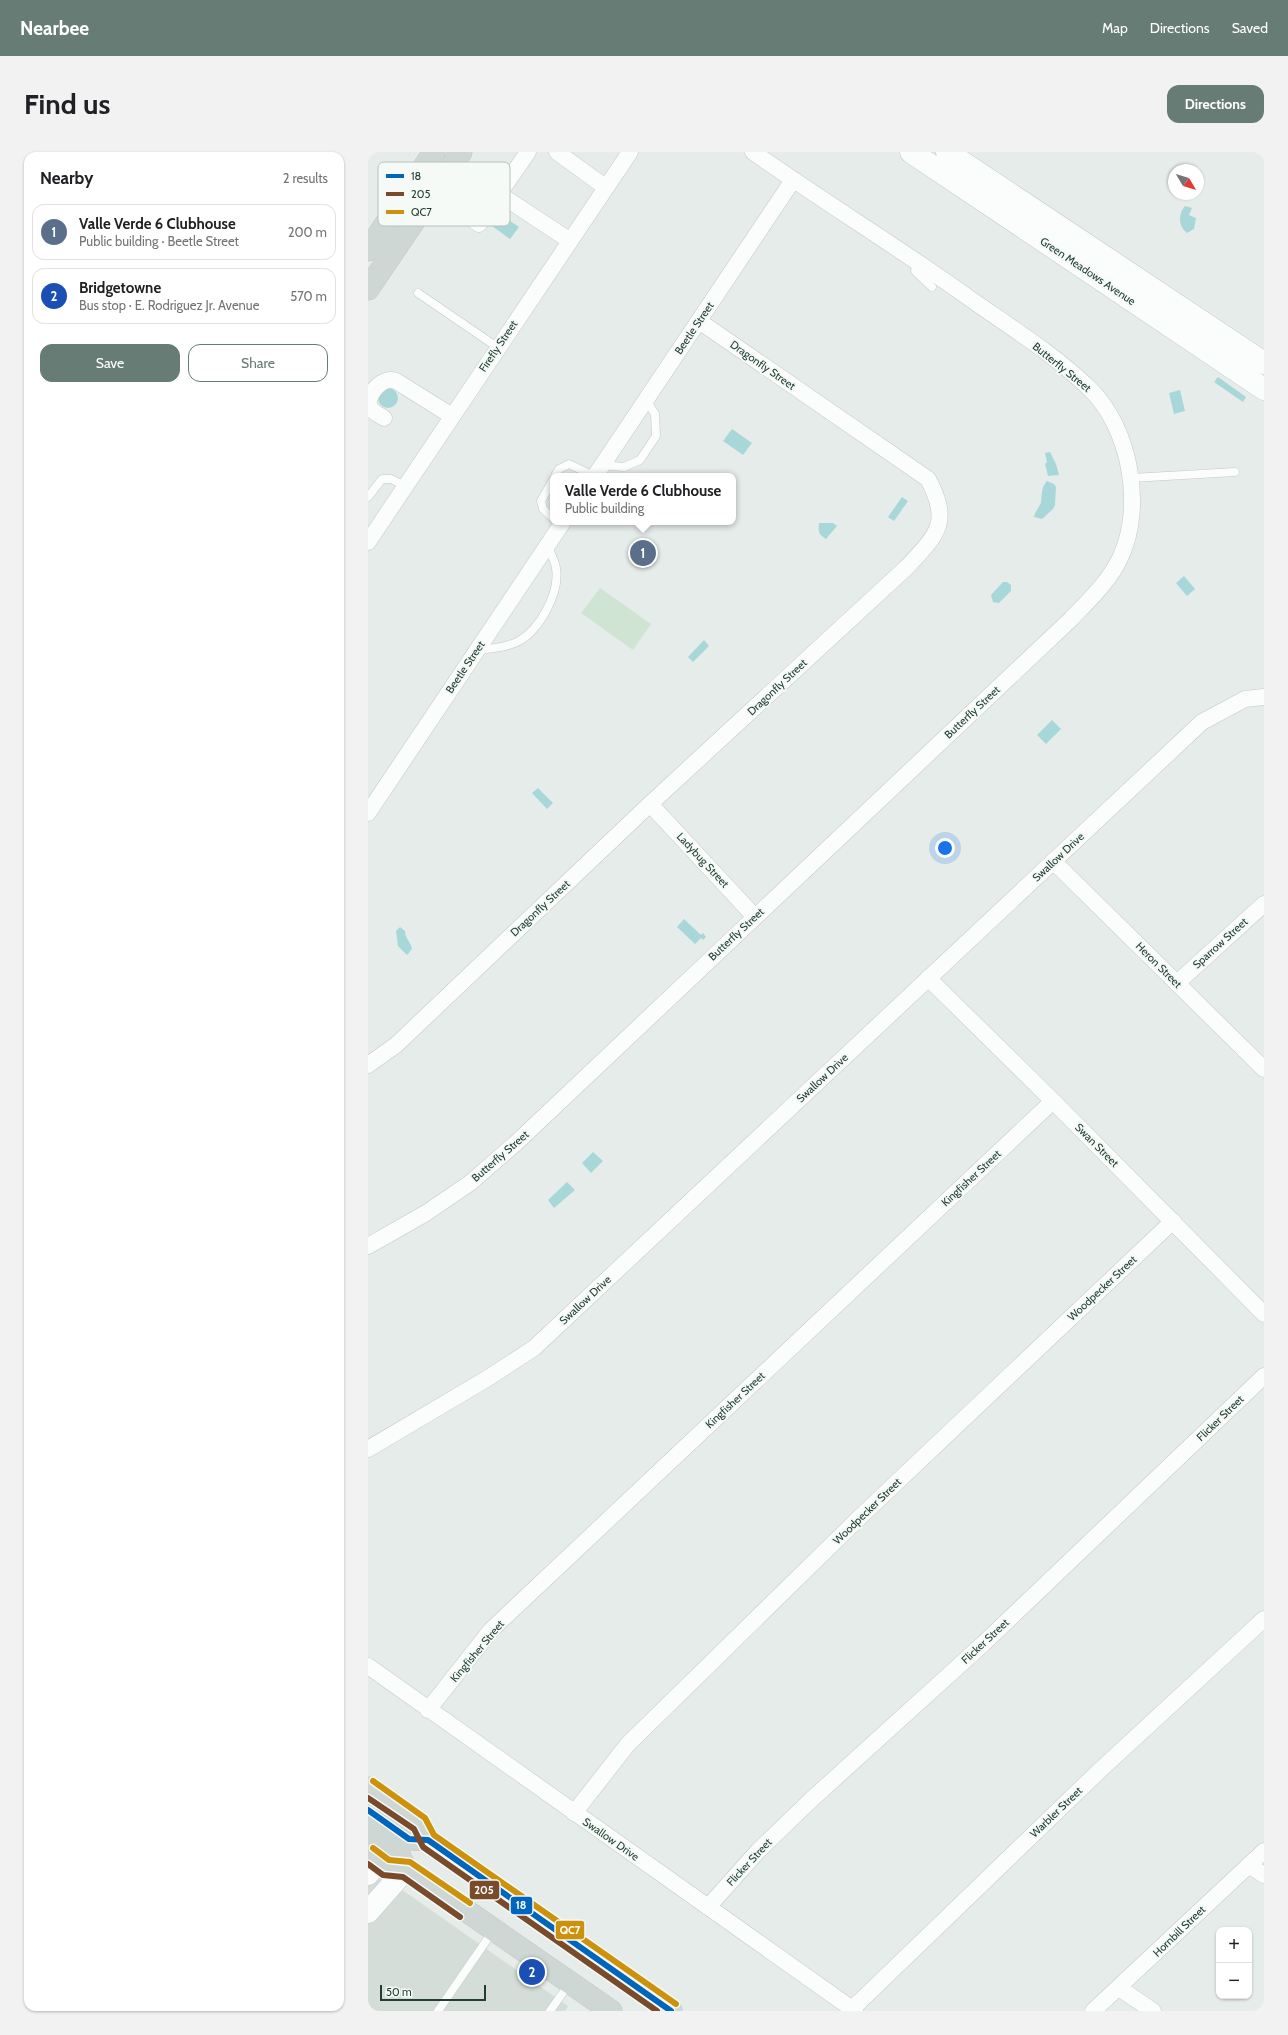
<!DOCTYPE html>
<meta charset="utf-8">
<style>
body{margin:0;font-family:Cabin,sans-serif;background:#f2f2f2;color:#202124}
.controls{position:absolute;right:12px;bottom:12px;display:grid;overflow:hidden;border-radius:8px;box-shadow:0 1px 3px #0004}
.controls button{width:36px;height:36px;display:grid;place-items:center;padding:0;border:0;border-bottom:1px solid #e0e0e0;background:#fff;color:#202124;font:20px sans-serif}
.compass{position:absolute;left:800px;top:12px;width:36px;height:36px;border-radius:50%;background:#fff;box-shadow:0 1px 3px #0004;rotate:128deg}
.scale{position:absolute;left:12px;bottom:10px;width:106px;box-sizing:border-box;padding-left:4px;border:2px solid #233f35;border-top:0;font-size:11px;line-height:14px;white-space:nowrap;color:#233f35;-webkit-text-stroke:3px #f5faf7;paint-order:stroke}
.you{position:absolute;left:577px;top:696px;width:14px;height:14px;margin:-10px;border:3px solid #fff;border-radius:50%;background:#1a73e8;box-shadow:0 0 0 6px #1a73e833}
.badge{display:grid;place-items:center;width:26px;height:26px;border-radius:50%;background:#677c74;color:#fff;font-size:13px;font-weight:700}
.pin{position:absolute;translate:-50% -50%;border:2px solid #fff;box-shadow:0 1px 4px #0006}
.popup{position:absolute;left:182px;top:321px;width:186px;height:52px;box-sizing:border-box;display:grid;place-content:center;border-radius:8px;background:#fff;filter:drop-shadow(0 1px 3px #0005);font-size:13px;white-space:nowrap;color:#757577}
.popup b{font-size:15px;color:#202124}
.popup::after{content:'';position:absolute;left:50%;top:100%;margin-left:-8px;border:8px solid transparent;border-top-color:#fff}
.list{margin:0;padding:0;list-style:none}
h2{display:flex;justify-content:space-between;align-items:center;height:52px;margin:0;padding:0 16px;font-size:17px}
h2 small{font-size:13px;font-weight:400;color:#757577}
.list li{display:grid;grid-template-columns:26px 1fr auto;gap:12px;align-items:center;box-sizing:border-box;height:56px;margin:0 8px 8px;padding:0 8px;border:1px solid #e0e0e0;border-radius:12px}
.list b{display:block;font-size:15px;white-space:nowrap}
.list p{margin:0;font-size:13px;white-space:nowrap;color:#757577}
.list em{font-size:13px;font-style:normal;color:#757577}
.actions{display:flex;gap:8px;padding:12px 16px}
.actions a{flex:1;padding:9px 0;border:1px solid #677c74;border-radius:12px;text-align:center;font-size:14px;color:#677c74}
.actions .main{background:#677c74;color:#fff}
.map{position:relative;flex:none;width:896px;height:1859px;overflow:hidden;border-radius:12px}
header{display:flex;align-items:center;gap:24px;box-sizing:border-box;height:56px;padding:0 20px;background:#677c74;color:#fff}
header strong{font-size:19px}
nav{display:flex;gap:22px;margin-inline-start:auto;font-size:14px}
.intro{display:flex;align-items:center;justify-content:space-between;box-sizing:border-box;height:96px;padding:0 24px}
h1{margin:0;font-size:28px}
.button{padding:10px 18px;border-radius:12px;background:#677c74;color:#fff;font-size:14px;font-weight:700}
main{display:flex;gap:24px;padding:0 24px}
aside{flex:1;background:#fff;border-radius:12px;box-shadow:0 1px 3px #0004}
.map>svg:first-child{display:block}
.built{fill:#d4ddd8}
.green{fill:#d0e4d4}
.water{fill:#a8d7d9}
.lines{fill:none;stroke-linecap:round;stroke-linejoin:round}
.lane-casing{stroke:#c3c9c6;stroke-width:9}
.street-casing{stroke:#c3c9c6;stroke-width:17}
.secondary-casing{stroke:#c2c9c6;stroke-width:23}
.primary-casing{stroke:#c2cac7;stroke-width:23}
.lane{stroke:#fbfcfc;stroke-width:8}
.street{stroke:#fbfcfc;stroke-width:16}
.secondary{stroke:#fbfcfc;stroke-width:22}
.primary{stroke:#ced7d4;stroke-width:22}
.bus-1-casing{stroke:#f5faf7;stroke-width:9}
.bus-2-casing{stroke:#f5faf7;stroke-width:9}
.bus-3-casing{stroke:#f5faf7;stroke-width:9}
.bus-1{stroke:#0065bd;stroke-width:6}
.bus-2{stroke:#7a4b2a;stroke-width:6}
.bus-3{stroke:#cd910b;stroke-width:6}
.labels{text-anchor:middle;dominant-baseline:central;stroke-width:4;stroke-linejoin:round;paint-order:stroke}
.street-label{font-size:11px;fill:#233f35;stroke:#f5faf7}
.key{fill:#f5faf7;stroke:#b6c2bd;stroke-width:1}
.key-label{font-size:11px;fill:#233f35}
.line-badge{stroke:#f5faf7;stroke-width:1.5}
.badge-label{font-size:11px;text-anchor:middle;font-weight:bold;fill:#fff}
</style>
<header>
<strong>Nearbee</strong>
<nav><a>Map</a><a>Directions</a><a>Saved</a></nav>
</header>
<div class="intro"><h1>Find us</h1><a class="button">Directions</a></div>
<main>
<aside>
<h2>Nearby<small>2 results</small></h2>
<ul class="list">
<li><span class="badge" style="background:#5c6f8a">1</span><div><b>Valle Verde 6 Clubhouse</b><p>Public building · Beetle Street</p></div><em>200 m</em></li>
<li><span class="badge" style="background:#1a4fb4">2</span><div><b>Bridgetowne</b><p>Bus stop · E. Rodriguez Jr. Avenue</p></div><em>570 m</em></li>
</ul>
<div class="actions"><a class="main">Save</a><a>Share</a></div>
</aside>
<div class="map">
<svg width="896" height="1859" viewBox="0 0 896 1859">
<rect width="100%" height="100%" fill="#e6ece9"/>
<!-- built -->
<polygon class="built" points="0,1714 200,1854 197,1859 0,1859"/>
<!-- green -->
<polygon class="green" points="232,436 283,472 265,498 213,461"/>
<!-- water -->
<g class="water">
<path d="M817 54 824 56 821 63 828 66 826 77 819 81C810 74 810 62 817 54Z"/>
<polygon points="132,62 151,75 142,87 124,74"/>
<polygon points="850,225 878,245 875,250 846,230"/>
<circle cx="20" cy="246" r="10"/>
<polygon points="812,238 817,259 806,262 801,241"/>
<polygon points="364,277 384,291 375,303 355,289"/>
<polygon points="682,300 688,312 691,323 680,324 677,312 679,310 677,301"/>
<path d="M679 329 686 332 688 335 687 353 685 357 674 367 666 365C667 359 672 355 673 350 674 342 673 336 679 329Z"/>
<polygon points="534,345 540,349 526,369 520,365"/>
<path d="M451 371H465L469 374 458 387C451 383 450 380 451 371Z"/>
<polygon points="816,424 827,437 819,444 808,431"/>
<polygon points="635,430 639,430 643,433 643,439 631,451 625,450 623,443"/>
<polygon points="336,488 341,494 325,510 320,505"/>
<polygon points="684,568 693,577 678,592 669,583"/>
<polygon points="170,636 185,651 179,657 164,641"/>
<polygon points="316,767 333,783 335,781 338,785 335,788 333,786 327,792 309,775"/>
<path d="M32 775 37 779C37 787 43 790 44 797L39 803 30 794 28 779Z"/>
<polygon points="225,1000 235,1009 223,1021 214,1011"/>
<polygon points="199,1030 207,1038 186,1056 180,1048"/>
</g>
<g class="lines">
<!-- lane casing -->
<g class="lane-casing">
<g id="lane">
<polyline points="549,109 547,119 564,135"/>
<polyline points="50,141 129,195"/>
<polyline points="234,313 256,315 272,308 288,284 287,262 278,248"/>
<polyline points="187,324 191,317 201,312 226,324"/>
<polyline points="764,326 867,320"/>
<polyline points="185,328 173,349 175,357 185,366"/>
<polyline points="0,345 14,327 23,327 37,334"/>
<path d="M109 498C124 496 137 496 151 489 172 477 192 441 188 416 187 409 182 400 179 393"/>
<polyline points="70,1859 125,1779"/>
<polyline points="182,1859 201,1832"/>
</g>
</g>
<!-- street casing -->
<g class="street-casing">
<g id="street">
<polyline points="189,0 237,35"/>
<polyline points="131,42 160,0"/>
<polyline points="88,55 111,72 131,42 201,88"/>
<path d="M16 266C11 263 3 259 1 254 0 241 14 224 28 229L84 264"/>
<polyline points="227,324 425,28"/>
<polyline points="0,390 262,0"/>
<polyline points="282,652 387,765"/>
<polyline points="0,661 195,370"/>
<polyline points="685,709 896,917"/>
<polyline points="560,826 685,949 896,1162"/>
<polyline points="809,831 896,752"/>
<path d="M0 913 28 893 282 652 539 415C570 382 583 370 560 327L331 169"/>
<path d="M0 1094 58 1061 102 1031 148 991 703 467C722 447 742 429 753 404 776 354 762 276 722 237 686 202 642 175 601 146 530 95 456 50 385 0"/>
<polyline points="0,1297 120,1226 166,1196 834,570 877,547 896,545"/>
<polyline points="0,1514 487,1859"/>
<polyline points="60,1558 123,1478 685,949"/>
<polyline points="206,1661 260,1592 491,1366 805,1069"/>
<polyline points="881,1713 896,1723"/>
<polyline points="340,1755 390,1699 444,1647 615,1492 896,1224"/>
<polyline points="751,1836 785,1859"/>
<polyline points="484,1857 730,1620 896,1467"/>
<polyline points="725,1859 896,1699"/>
</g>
</g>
<!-- secondary casing -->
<g class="secondary-casing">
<g id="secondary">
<polyline points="543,0 896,237"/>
<polyline points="579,0 896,211"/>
<polyline points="0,1722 10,1710"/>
<polyline points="0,1760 38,1717"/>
</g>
</g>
<!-- primary casing -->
<g class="primary-casing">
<g id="primary">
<polyline points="0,98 66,0"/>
<polyline points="0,137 93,0"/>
<polyline points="0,1636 52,1672 60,1688 303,1859"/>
<polyline points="0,1658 41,1687 60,1688"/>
<polyline points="0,1680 30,1701 38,1717"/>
<polyline points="0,1702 18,1716 38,1717 243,1859"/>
</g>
</g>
<!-- lane -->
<use href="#lane" class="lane"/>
<!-- street -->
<use href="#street" class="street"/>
<!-- secondary -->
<use href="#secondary" class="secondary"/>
<!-- primary -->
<use href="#primary" class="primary"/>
<!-- bus-1 casing -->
<g class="bus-1-casing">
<polyline id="bus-1" points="0,1658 41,1687 60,1688 303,1859"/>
</g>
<!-- bus-2 casing -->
<g class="bus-2-casing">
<g id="bus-2">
<polyline points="0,1646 46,1677 55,1695 289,1859"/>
<polyline points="0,1712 15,1723 35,1725 92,1765"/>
</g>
</g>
<!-- bus-3 casing -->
<g class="bus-3-casing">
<g id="bus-3">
<polyline points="5,1629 57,1666 66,1683 308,1852"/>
<polyline points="5,1696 21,1708 42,1710 102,1751"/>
</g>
</g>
<!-- bus-1 -->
<use href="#bus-1" class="bus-1"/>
<!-- bus-2 -->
<use href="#bus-2" class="bus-2"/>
<!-- bus-3 -->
<use href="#bus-3" class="bus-3"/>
</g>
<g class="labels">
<!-- street labels -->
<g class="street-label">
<text transform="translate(720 119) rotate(34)">Green Meadows Avenue</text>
<text transform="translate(326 176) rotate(-56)">Beetle Street</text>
<text transform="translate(130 194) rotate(-56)">Firefly Street</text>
<text transform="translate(395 213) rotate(35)">Dragonfly Street</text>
<text transform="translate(694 215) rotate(39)">Butterfly Street</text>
<text transform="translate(97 515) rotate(-56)">Beetle Street</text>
<text transform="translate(409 535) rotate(-43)">Dragonfly Street</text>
<text transform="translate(604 560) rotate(-43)">Butterfly Street</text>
<text transform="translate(690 705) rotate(-43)">Swallow Drive</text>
<text transform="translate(335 708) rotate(47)">Ladybug Street</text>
<text transform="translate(172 756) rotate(-43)">Dragonfly Street</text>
<text transform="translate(368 782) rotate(-43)">Butterfly Street</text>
<text transform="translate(852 791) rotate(-42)">Sparrow Street</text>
<text transform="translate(791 813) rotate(45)">Heron Street</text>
<text transform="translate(454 926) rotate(-43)">Swallow Drive</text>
<text transform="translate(729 993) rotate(45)">Swan Street</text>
<text transform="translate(132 1004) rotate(-41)">Butterfly Street</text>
<text transform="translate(603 1026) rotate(-43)">Kingfisher Street</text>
<text transform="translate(734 1136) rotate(-43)">Woodpecker Street</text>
<text transform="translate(217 1148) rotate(-43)">Swallow Drive</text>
<text transform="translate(367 1248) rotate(-43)">Kingfisher Street</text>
<text transform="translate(852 1266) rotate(-44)">Flicker Street</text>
<text transform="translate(499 1359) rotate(-44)">Woodpecker Street</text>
<text transform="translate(617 1489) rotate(-43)">Flicker Street</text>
<text transform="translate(109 1499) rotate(-50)">Kingfisher Street</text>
<text transform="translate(688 1660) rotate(-44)">Warbler Street</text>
<text transform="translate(243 1687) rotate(35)">Swallow Drive</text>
<text transform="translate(381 1710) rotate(-47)">Flicker Street</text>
<text transform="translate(811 1779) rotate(-44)">Hornbill Street</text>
</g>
</g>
<!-- legend -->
<rect x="10" y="10" width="132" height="64" rx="6" class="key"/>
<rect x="18" y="22" width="18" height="4" fill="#0065bd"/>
<rect x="18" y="40" width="18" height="4" fill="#7a4b2a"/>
<rect x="18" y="58" width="18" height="4" fill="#cd910b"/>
<g class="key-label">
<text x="43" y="28">18</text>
<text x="43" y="46">205</text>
<text x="43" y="64">QC7</text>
</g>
<g class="line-badge">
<rect x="101" y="1728" width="31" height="20" rx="4" fill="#7a4b2a"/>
<rect x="142" y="1744" width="23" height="19" rx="4" fill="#0065bd"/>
<rect x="187" y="1768" width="30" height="20" rx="4" fill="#cd910b"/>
</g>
<g class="badge-label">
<text x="116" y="1742">205</text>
<text x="153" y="1757">18</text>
<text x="202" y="1782">QC7</text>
</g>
</svg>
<div class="controls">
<button>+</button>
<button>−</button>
</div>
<svg class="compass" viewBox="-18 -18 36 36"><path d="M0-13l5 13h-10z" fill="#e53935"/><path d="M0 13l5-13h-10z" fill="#757577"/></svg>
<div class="scale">50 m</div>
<div class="you"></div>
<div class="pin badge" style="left:275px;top:401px;background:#5c6f8a">1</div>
<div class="popup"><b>Valle Verde 6 Clubhouse</b>Public building</div>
<div class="pin badge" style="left:164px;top:1820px;background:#1a4fb4">2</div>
</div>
</main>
